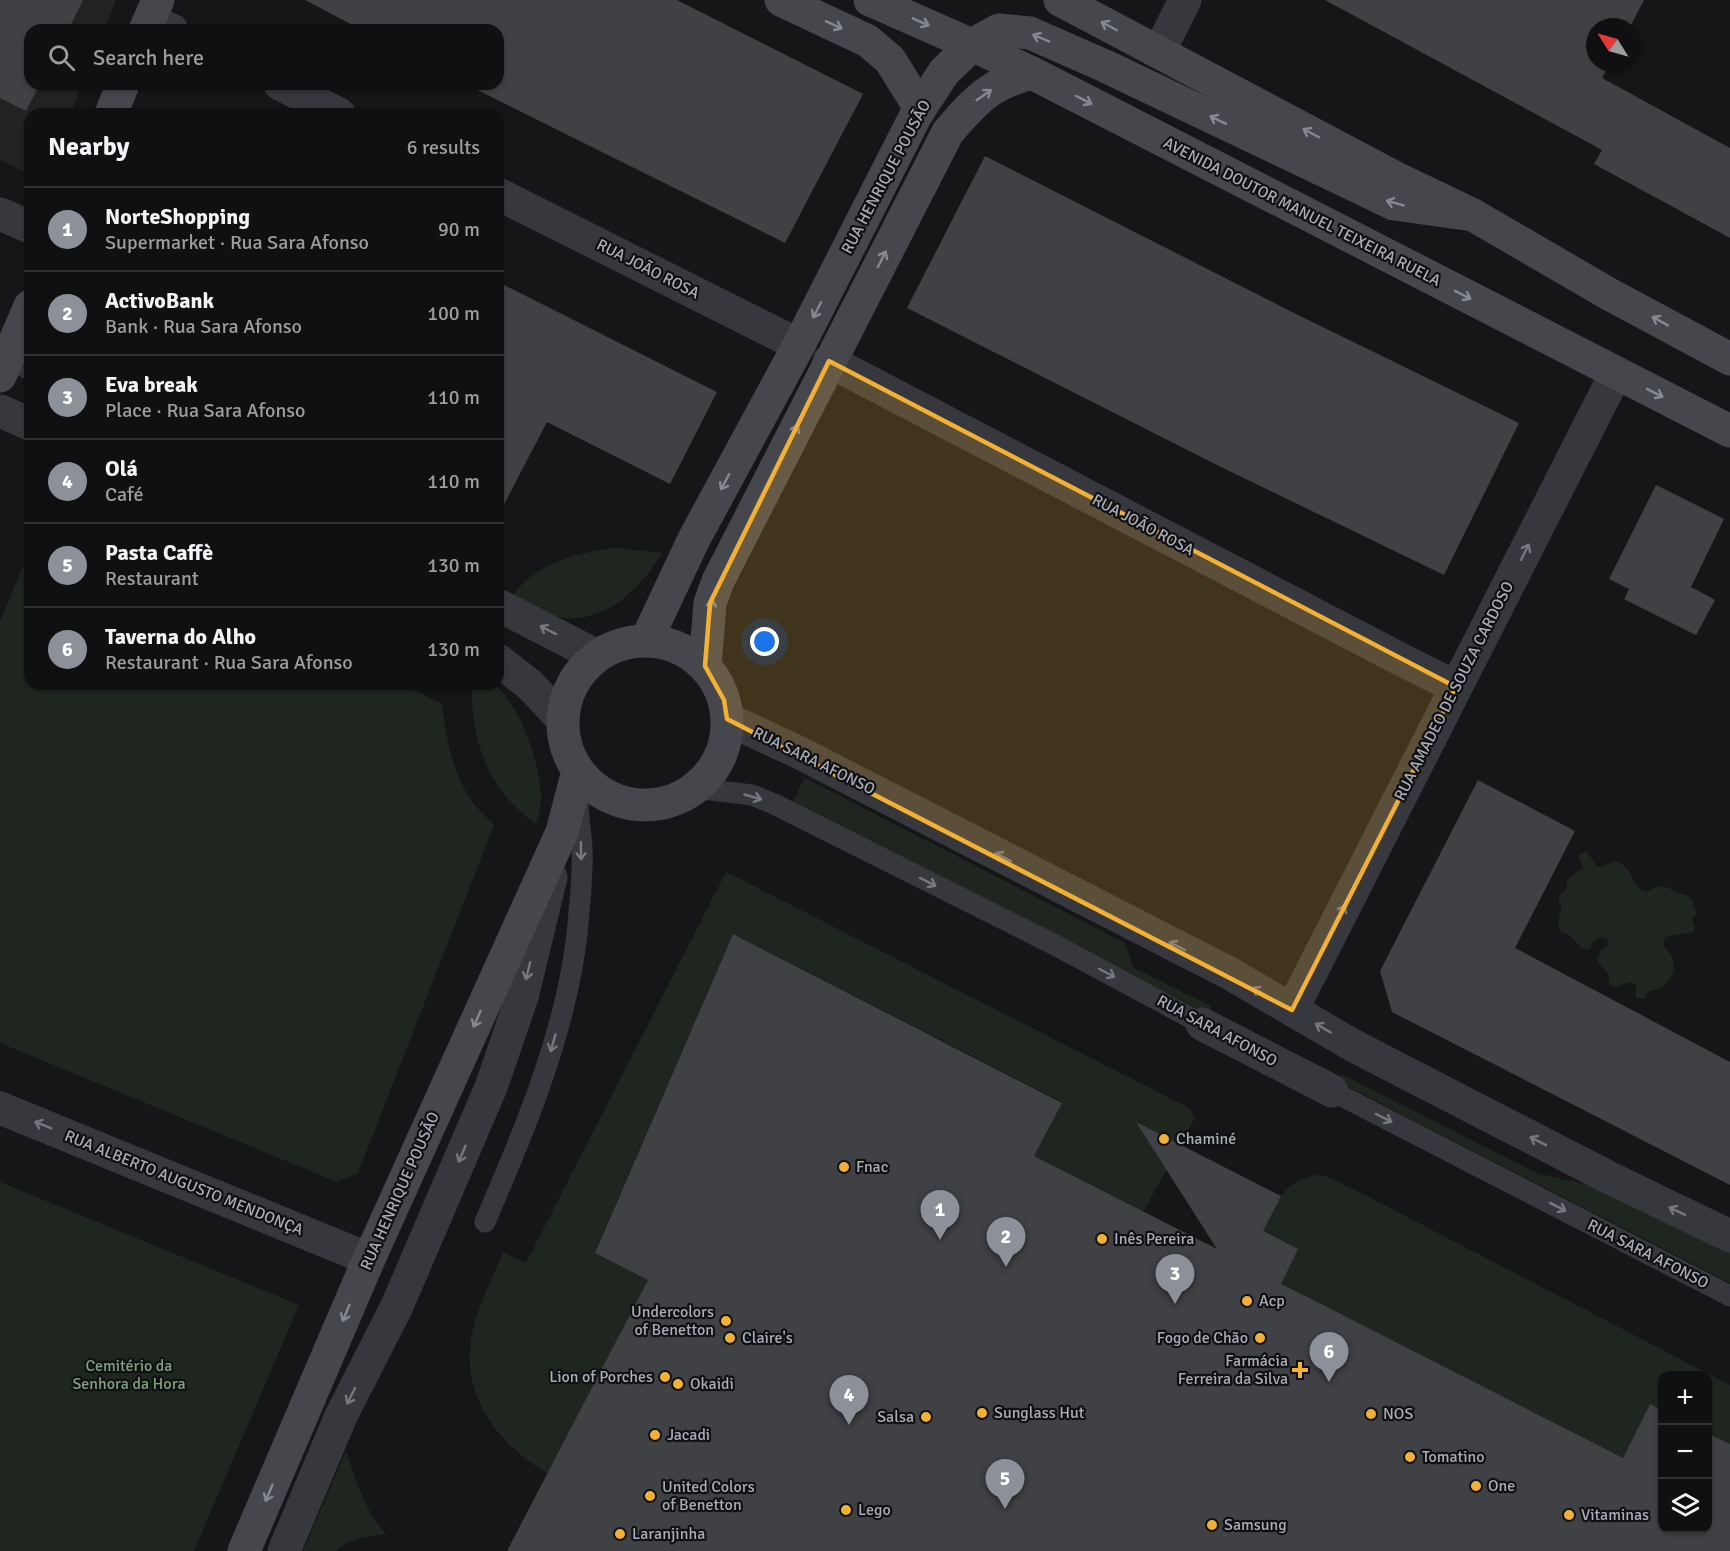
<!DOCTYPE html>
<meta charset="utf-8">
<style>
body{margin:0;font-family:Signika,sans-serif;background:#1e1e20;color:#f1f3f6}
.controls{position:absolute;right:18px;bottom:18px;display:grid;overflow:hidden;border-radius:12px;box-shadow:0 2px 4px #0004}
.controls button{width:54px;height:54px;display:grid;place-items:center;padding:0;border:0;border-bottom:2px solid #303032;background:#101012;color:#f1f3f6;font:30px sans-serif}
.compass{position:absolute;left:1586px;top:18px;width:54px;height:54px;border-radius:50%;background:#101012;box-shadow:0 2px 4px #0004;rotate:307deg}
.you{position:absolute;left:765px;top:642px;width:21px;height:21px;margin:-15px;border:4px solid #fff;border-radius:50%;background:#1a73e8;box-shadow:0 0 0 9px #1a73e833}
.badge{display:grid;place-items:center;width:39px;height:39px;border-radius:50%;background:#8c9099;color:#fff;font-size:20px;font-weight:700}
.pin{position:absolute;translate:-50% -50px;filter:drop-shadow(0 2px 3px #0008)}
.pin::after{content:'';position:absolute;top:32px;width:21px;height:18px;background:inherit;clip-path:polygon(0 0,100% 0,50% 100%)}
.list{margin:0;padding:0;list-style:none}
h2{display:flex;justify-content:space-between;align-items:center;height:78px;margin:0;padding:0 24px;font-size:26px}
h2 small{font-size:20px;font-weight:400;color:#9c9d9f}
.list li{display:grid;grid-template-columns:39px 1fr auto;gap:18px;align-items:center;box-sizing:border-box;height:84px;padding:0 24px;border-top:2px solid #303032}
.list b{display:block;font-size:22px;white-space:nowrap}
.list p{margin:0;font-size:20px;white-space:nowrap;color:#9c9d9f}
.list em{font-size:20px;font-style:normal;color:#9c9d9f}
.icon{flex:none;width:33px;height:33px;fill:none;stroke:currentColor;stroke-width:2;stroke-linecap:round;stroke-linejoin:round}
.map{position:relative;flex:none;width:1730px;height:1551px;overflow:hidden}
.search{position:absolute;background:#101012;box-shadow:0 2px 4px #0004;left:24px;top:24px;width:480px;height:66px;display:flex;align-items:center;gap:15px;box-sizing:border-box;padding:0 21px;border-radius:18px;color:#9c9d9f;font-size:22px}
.panel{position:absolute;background:#101012;box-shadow:0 2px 4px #0004;left:24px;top:108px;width:480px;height:582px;border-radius:18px}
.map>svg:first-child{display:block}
.built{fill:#222225}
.green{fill:#1e261f}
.building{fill:#404145}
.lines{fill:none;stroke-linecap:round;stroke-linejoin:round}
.lane{stroke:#37383d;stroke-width:21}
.street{stroke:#37383d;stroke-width:33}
.secondary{stroke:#45474d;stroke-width:33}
.oneway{stroke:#858993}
.oneway2{stroke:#757881}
.marked{fill:#f2b134;fill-opacity:0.2;stroke:#f2b134;stroke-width:4.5;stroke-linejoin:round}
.poi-dot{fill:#f2b134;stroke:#111113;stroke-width:2}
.labels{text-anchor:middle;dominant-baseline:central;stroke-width:4.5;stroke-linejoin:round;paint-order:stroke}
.street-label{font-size:16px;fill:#a8adb8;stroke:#111113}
.poi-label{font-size:16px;fill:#a8adb8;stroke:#111113;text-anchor:start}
.park-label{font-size:16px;fill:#7fa381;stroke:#111113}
</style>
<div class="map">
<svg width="1730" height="1551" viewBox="0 0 1730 1551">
<rect width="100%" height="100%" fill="#161618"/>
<!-- built -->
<polygon class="built" points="0,0 116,0 104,30 30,30 30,84 82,84 70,114 30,114 30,175 0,159"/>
<!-- green -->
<g class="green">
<path d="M616 548 662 553C640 591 598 630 550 615 537 611 524 604 512 598 532 564 578 552 616 548Z"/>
<path d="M30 550V684H402L442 704C446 738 452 772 472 801 478 810 487 818 494 825L358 1173 337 1182 0 1043V621Z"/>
<path d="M472 684H494C521 706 538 759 541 793 542 804 539 814 536 824 489 794 470 738 472 684Z"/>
<polygon points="805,778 1125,943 1134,968 1211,1006 1208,1014 792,802"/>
<path d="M1587 852 1597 866 1601 867 1614 861C1638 867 1628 889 1647 892 1650 890 1652 888 1655 887 1665 882 1676 895 1688 896L1691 899 1697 913 1692 919 1695 927 1694 932 1665 937 1663 944 1673 958 1674 972 1667 983 1661 988 1648 992 1645 999 1636 998V986L1630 982 1618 987 1610 986C1609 981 1609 977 1607 973 1604 967 1599 965 1597 959L1601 950 1610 945 1607 939 1600 937 1593 941 1590 949C1576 951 1577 935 1561 932 1557 923 1558 918 1562 908L1559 902V896L1567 888C1566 876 1574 874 1583 869L1579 856 1582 853Z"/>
<path d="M726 872 1183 1105 1190 1109 1195 1118 1143 1212 1034 1156 1062 1102 733 934 595 1252 648 1280 548 1474C499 1445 462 1398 471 1339 476 1309 492 1280 503 1252L526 1263Z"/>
<polygon points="1341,1074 1539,1174 1604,1188 1730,1252 1730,1283 1337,1081"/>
<path d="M1315 1175 1328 1177 1363 1194 1730 1385V1445L1708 1433V1376H1662V1410L1650 1404 1623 1458 1281 1284 1263 1231C1278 1201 1279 1185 1315 1175Z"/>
<polygon points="0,1182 299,1305 194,1551 0,1551"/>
<path d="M346 1451C356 1481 365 1511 386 1534L364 1537 346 1543 335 1551H303Z"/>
</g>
<!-- building -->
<g class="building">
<polygon points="0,0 83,0 68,30 30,30 30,84 40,84 26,111 0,98"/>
<polygon points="305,0 677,0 863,94 785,243 465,84 498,84 498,30 362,30"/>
<polygon points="1325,0 1644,0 1630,27 1595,27 1595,63 1610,63 1602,78 1730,148 1730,238 1594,164 1602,150"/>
<polygon points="985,156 1292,312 1519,423 1444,575 1215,464 907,308"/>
<polygon points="498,282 717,392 670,484 547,422 498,516"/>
<polygon points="1656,485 1724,519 1691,587 1715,600 1696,635 1624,599 1629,589 1609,579"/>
<polygon points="1478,780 1575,831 1515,948 1730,1062 1730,1185 1392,1012 1380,971"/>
<polygon points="733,934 1062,1103 1034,1156 1217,1249 1136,1122 1281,1196 1263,1231 1298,1249 1281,1284 1327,1307 1623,1458 1650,1404 1662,1410 1662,1528 1707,1528 1707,1433 1730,1444 1730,1551 507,1551 648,1280 595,1253"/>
</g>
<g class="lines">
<!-- lane -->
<g class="lane">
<polyline points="695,788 752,795 774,804 1055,945 1202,1024"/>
<polyline points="1332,1091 1730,1296"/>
<path d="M485 1222C527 1124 572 1019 579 912 581 891 583 869 582 848 581 832 578 817 578 802"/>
</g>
<!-- street -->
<g class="street">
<polyline points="150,20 172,30"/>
<polyline points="1159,52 1185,0"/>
<polyline points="280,84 339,114"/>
<polyline points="498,194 799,345"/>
<polyline points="0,214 30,227"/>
<polyline points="10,353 30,363"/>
<polyline points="829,361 1402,660 1456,687"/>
<polyline points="0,411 30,424"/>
<polyline points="498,605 597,656"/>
<polyline points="498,660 530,685 563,720"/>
<polyline points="727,719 800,753 1229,973 1354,1046 1608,1177 1730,1236"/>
<polyline points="1292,1010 1616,373"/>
<polyline points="1202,1024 1332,1091"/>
<polyline points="0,1108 369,1259"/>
<polyline points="284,1551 341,1416 397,1306 491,1087 522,997 551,877"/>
</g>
<!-- secondary -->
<g class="secondary">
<polyline points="781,0 868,41 890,60 920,108"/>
<polyline points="870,0 972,45 1032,73 1730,431"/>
<polyline points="1060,0 1400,180 1473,215 1609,294 1730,359"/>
<polyline points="145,30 158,0"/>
<polyline points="111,114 123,84"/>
<polyline points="0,376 30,306"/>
<polyline points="646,641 694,539 799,345 916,115 944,72 972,45 999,30 1030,33 1105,66 1394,204 1473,215"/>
<circle cx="645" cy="723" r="82"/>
<path d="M705 666 710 603 718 581 948 132C976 100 989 84 1032 73"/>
<polyline points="244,1551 369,1259 562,832 578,771"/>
</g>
</g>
<!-- one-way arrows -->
<defs><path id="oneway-shaft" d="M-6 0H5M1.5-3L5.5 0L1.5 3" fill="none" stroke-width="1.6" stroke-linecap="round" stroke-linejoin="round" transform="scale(1.5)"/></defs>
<g class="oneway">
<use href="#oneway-shaft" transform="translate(921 22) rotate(24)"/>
<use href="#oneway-shaft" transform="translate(834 25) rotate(25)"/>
<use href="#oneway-shaft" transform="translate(1109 26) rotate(-152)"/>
<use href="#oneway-shaft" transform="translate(1041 38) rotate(-157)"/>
<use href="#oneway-shaft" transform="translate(984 95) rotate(-35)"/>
<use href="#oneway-shaft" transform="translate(1084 100) rotate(27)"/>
<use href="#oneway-shaft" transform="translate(1218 120) rotate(-154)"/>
<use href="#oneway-shaft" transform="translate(1311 133) rotate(-152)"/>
<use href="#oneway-shaft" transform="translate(1395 203) rotate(-164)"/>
<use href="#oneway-shaft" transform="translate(882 259) rotate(-63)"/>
<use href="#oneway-shaft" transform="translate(1463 295) rotate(27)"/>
<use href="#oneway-shaft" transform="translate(817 310) rotate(117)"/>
<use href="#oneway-shaft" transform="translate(1660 321) rotate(-151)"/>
<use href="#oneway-shaft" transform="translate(1655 393) rotate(27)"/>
<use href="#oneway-shaft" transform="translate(794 433) rotate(-63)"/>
<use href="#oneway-shaft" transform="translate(725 482) rotate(118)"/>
<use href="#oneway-shaft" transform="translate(711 608) rotate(-81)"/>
<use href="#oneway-shaft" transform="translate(477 1019) rotate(114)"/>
<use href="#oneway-shaft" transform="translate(346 1313) rotate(113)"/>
<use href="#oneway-shaft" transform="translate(269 1493) rotate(113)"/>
</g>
<g class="oneway2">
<use href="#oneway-shaft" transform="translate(1525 552) rotate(-63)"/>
<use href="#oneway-shaft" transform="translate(548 630) rotate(-153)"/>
<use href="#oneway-shaft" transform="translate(753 797) rotate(16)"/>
<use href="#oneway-shaft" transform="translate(581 851) rotate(89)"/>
<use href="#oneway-shaft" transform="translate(1003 857) rotate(-153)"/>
<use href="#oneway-shaft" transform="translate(928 882) rotate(27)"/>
<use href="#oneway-shaft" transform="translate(1341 913) rotate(-63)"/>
<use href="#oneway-shaft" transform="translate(1177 946) rotate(-153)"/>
<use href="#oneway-shaft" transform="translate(528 971) rotate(104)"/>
<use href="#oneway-shaft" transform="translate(1107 973) rotate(28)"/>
<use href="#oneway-shaft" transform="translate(1260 992) rotate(-150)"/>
<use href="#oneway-shaft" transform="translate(1323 1028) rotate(-150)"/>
<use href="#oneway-shaft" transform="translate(553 1043) rotate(106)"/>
<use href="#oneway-shaft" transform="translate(1384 1118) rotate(27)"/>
<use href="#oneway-shaft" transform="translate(43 1125) rotate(-158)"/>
<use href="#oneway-shaft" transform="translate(1538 1141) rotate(-153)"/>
<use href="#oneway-shaft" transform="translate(462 1154) rotate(113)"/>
<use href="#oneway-shaft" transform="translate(1558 1207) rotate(27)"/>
<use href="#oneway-shaft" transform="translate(1677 1211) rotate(-154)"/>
<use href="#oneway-shaft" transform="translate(351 1396) rotate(117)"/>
</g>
<!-- marked area -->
<path class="marked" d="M829 361 1456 687 1292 1010 727 719 724 700 705 666 710 603Z"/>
<!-- markers -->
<g class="poi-dot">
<circle cx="1164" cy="1139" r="6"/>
<circle cx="844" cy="1167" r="6"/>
<circle cx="1102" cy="1239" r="6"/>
<circle cx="1247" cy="1301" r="6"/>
<circle cx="726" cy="1321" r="6"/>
<circle cx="730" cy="1338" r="6"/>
<circle cx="1260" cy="1338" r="6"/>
<path d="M1297 1361h6v6h6v6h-6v6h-6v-6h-6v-6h6z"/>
<circle cx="665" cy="1377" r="6"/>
<circle cx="678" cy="1384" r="6"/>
<circle cx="982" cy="1413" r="6"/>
<circle cx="1371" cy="1414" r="6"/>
<circle cx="926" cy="1417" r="6"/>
<circle cx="655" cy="1435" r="6"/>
<circle cx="1410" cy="1457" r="6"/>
<circle cx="1476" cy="1486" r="6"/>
<circle cx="650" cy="1496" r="6"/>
<circle cx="846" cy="1510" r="6"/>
<circle cx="1569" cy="1515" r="6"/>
<circle cx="1212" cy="1525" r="6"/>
<circle cx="620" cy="1534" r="6"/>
</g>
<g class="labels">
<!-- street labels -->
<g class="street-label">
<text transform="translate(886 177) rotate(-62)">RUA HENRIQUE POUSÃO</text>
<text transform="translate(1302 212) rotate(27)">AVENIDA DOUTOR MANUEL TEIXEIRA RUELA</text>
<text transform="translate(648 269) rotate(27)">RUA JOÃO ROSA</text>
<text transform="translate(1143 525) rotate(28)">RUA JOÃO ROSA</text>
<text transform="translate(1454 691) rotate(-63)">RUA AMADEO DE SOUZA CARDOSO</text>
<text transform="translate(814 761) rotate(26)">RUA SARA AFONSO</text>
<text transform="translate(1217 1031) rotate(28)">RUA SARA AFONSO</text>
<text transform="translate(184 1183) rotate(22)">RUA ALBERTO AUGUSTO MENDONÇA</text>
<text transform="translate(400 1191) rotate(-66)">RUA HENRIQUE POUSÃO</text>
<text transform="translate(1648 1254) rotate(27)">RUA SARA AFONSO</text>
</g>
<!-- poi labels -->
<g class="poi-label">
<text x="1176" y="1139">Chaminé</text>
<text x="856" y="1167">Fnac</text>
<text x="1114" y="1239">Inês Pereira</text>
<text x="1259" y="1301">Acp</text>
<text x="714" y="1312" text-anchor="end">Undercolors<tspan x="714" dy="18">of Benetton</tspan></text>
<text x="742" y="1338">Claire's</text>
<text x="1248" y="1338" text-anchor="end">Fogo de Chão</text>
<text x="1288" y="1361" text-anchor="end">Farmácia<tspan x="1288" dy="18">Ferreira da Silva</tspan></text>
<text x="653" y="1377" text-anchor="end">Lion of Porches</text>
<text x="690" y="1384">Okaidi</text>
<text x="994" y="1413">Sunglass Hut</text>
<text x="1383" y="1414">NOS</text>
<text x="914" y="1417" text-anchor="end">Salsa</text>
<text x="667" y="1435">Jacadi</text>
<text x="1422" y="1457">Tomatino</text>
<text x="1488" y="1486">One</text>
<text x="662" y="1487">United Colors<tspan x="662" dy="18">of Benetton</tspan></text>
<text x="858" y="1510">Lego</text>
<text x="1581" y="1515">Vitaminas</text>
<text x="1224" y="1525">Samsung</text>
<text x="632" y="1534">Laranjinha</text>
</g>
<!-- park labels -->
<g class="park-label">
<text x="129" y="1366">Cemitério da<tspan x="129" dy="18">Senhora da Hora</tspan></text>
</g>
</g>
</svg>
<div class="controls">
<button>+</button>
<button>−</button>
<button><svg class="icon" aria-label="layers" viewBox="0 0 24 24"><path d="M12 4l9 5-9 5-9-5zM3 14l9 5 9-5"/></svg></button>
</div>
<svg class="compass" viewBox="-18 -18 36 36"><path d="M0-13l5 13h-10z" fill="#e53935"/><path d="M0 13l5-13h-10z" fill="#9c9d9f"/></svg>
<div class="you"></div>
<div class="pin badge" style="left:940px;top:1240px">1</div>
<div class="pin badge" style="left:1006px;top:1267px">2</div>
<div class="pin badge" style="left:1175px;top:1304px">3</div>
<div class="pin badge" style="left:849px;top:1425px">4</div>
<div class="pin badge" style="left:1005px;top:1509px">5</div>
<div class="pin badge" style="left:1329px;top:1382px">6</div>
<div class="search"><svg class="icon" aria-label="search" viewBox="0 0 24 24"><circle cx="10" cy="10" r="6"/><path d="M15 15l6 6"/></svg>Search here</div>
<section class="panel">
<h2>Nearby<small>6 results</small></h2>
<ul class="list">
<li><span class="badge">1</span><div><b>NorteShopping</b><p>Supermarket · Rua Sara Afonso</p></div><em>90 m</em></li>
<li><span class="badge">2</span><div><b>ActivoBank</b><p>Bank · Rua Sara Afonso</p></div><em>100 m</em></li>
<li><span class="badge">3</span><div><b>Eva break</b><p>Place · Rua Sara Afonso</p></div><em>110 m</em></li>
<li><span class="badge">4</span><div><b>Olá</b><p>Café</p></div><em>110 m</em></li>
<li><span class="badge">5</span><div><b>Pasta Caffè</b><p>Restaurant</p></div><em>130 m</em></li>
<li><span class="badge">6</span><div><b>Taverna do Alho</b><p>Restaurant · Rua Sara Afonso</p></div><em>130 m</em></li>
</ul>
</section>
</div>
